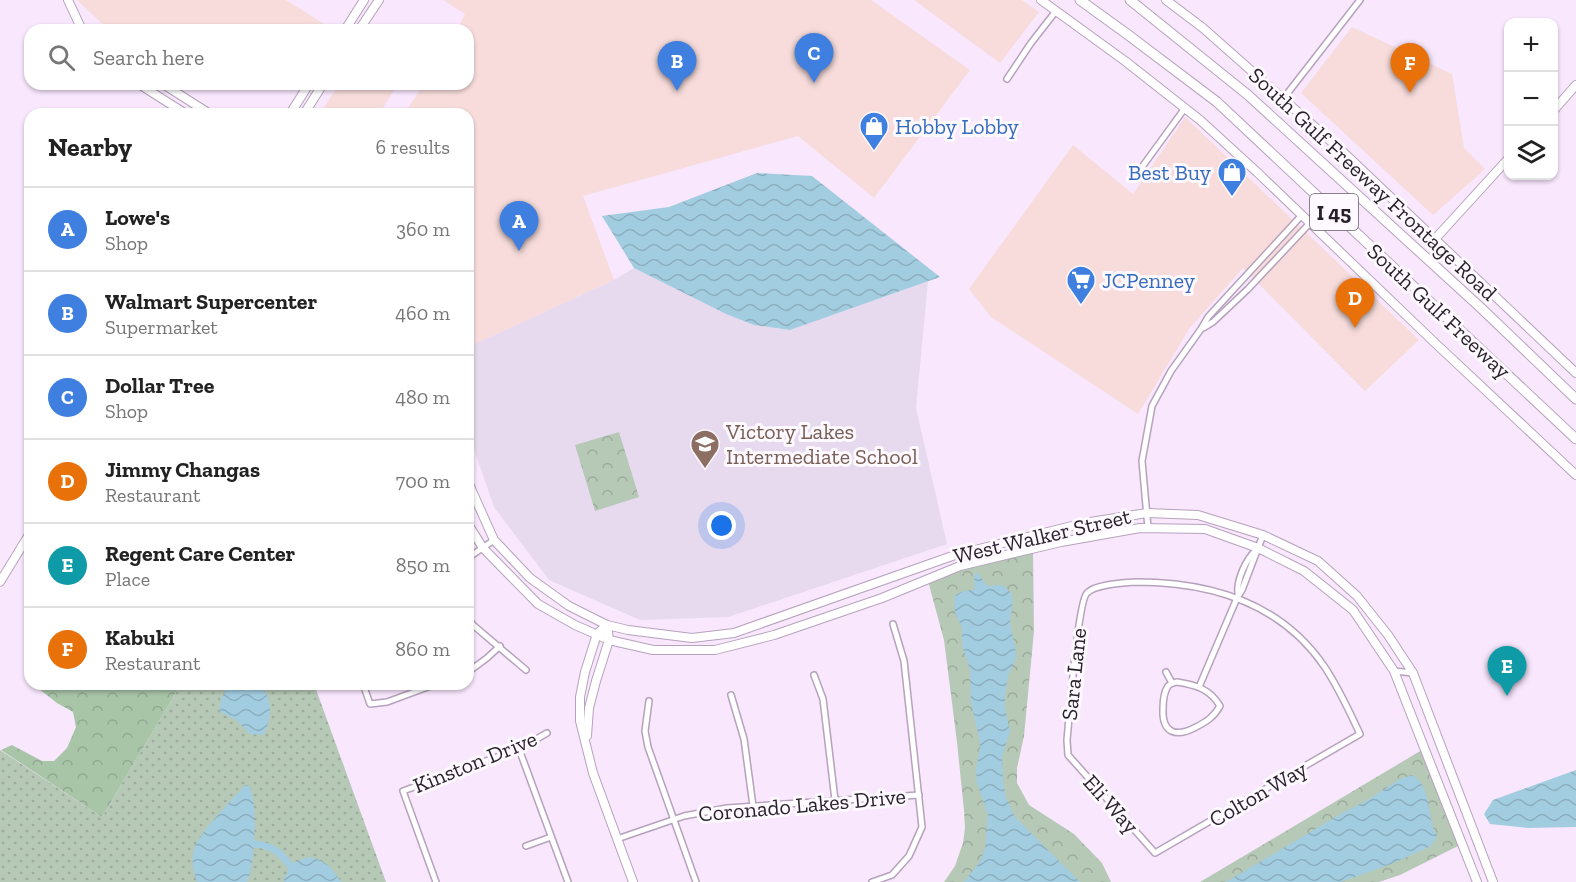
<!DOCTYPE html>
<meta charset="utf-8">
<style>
body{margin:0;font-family:"Zilla Slab",serif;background:#f2f2f2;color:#222}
.controls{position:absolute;right:18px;top:18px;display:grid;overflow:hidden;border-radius:12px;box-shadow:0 2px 4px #0004}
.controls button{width:54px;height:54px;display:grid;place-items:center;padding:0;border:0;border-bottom:2px solid #e0e0e0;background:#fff;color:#222;font:30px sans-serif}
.you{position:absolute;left:722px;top:526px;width:21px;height:21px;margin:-15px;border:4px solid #fff;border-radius:50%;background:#1a73e8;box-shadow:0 0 0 9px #1a73e833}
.badge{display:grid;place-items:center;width:39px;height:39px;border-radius:50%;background:#9a52c5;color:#fff;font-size:20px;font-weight:700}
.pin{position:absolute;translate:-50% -50px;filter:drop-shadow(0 2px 3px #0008)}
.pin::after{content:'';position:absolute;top:32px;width:21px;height:18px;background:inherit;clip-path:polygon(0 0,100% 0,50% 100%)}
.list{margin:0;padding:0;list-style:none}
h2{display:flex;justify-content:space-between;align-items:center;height:78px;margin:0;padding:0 24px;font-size:26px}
h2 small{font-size:20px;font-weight:400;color:#767676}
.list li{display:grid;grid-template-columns:39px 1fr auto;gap:18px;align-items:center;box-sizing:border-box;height:84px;padding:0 24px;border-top:2px solid #e0e0e0}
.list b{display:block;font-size:22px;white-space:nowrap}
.list p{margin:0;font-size:20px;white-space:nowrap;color:#767676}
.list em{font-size:20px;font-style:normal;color:#767676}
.icon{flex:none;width:33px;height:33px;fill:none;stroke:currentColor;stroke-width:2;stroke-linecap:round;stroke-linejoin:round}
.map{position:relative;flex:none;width:1576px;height:882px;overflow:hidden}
.search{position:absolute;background:#fff;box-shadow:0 2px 4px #0004;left:24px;top:24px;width:450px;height:66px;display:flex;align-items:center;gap:15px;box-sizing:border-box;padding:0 21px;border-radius:18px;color:#767676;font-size:22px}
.panel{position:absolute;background:#fff;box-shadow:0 2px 4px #0004;left:24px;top:108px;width:450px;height:582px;border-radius:18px}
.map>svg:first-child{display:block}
.commercial{fill:#f7dcdb}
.education{fill:#e7daee}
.grass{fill:url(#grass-dots)}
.forest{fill:url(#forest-crowns)}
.park{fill:url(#park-crowns)}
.water{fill:url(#water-waves)}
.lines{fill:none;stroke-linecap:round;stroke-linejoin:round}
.canal{stroke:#a2cce0;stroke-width:7}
.street-casing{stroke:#b6a2bc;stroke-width:8}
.secondary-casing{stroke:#b6a2bc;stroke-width:10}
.highway-casing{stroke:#b6a2bc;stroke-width:11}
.street{stroke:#fff;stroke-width:5}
.secondary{stroke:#fff;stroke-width:8}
.highway{stroke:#fff;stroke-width:9}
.labels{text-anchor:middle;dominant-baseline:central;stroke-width:6;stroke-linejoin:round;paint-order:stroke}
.shield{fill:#fdf9ff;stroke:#676069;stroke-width:1.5}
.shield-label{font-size:21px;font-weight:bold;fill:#271f29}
.shop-label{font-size:22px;fill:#366cbe;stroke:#fdf9ff;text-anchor:start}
.street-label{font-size:22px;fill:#271f29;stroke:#fdf9ff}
.education-label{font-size:22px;fill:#785e54;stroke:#fdf9ff;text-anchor:start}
</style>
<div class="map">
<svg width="1576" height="882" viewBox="0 0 1576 882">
<defs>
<pattern id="grass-dots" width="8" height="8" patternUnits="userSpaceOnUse" patternTransform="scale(1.5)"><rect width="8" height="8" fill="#b6c8b6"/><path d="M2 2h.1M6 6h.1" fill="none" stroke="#9cab9c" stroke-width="1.8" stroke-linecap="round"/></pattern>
<pattern id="forest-crowns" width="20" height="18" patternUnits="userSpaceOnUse" patternTransform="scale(1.5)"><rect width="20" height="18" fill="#a8c5a8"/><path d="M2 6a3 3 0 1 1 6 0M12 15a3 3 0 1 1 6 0" fill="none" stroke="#91a991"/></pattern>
<pattern id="park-crowns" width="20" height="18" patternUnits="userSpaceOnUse" patternTransform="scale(1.5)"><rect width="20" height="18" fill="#b6c8b6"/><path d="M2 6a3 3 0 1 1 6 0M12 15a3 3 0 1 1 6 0" fill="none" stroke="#9cab9c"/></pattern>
<pattern id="water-waves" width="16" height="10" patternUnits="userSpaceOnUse" patternTransform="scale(1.5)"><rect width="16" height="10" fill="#a2cce0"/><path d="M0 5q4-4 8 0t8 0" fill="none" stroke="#8cafc0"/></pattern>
</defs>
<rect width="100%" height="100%" fill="#f8e7fd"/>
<!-- commercial -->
<g class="commercial">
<polygon points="77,0 286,0 332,29 109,30"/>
<polygon points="443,0 871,0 970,70 874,198 798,136 583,196 614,280 468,347 468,114 404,114 424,84 468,84 468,30 457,30 465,14"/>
<polygon points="914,0 1022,0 1039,12 1000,63"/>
<polygon points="1352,27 1452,74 1464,148 1485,169 1433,215 1301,93"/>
<polygon points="339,84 398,84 379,114 320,114"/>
<polygon points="1185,117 1419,340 1365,391 1243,268 1189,329 1138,414 991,317 969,289 1073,145 1133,194"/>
</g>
<!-- education -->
<polygon class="education" points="634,268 726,314 754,325 790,330 928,281 916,408 947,544 728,617 640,620 549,580 494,507 468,432 468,347 614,280"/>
<!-- grass -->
<polygon class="grass" points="181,684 314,684 386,882 0,882 0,750 102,817"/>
<!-- forest -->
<polygon class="forest" points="42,684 181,684 102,817 1,750 12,745 42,761 54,761 67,748 76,727 73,712 57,703 39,689"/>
<!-- park -->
<g class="park">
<polygon points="619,432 639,497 595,511 575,445"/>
<polygon points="1033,552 1034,631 1024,736 1017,768 1017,783 1029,805 1074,834 1102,863 1111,882 944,882 955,866 963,843 965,828 964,810 957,742 944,640 928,581 959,570"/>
<polygon points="1422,750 1460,845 1400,875 1379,882 1200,882"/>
</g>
<!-- water -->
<g class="water">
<polygon points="757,173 812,176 940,277 790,330 754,325 726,314 634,268 602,216 669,207"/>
<polygon points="978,573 987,586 999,585 1004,586 1011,593 1013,600 1010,622 1016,652 1015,660 1008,676 1005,694 1005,709 1010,731 1002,757 1003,780 1006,798 1015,817 1080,882 964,882 979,863 985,849 988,815 977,783 976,771 980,747 979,737 971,703 970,670 962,645 962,628 955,612 954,600 955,596 961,592 975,589 974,574"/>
<path d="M234 684H259C274 698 272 719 263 735L250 734 236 720 220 712C219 701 224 689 234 684Z"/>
<polygon points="1576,770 1576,827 1528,828 1490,824 1484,814 1493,800"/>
<path d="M1412 775C1430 785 1428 811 1433 827 1434 830 1435 832 1437 835L1434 842 1429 847 1391 864 1341 882H1226L1344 812 1366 801 1400 779Z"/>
<path d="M245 785H248C259 799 255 865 247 882H197C193 872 191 860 194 849 198 834 233 799 245 785Z"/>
<path d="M309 857C327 861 331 867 341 882H284V879L292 863Z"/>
</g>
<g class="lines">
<!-- canal -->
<path class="canal" d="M254 844C274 846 279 851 291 867"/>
<!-- street casing -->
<g class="street-casing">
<g id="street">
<polyline points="1007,79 1031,43 1056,11"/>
<polyline points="1283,99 1360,0"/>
<polyline points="1134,178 1185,108"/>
<polyline points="1203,328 1213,322 1248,289 1310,223"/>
<polyline points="1148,528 1142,461 1152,406 1171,371 1201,329 1208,317 1302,215"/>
<polyline points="468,558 494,540"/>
<path d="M1136 582C1210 582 1280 602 1324 666 1339 688 1349 711 1360 734L1155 853 1068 755 1067 740C1069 720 1078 601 1087 593 1096 584 1124 583 1136 582Z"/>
<path d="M1238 595C1236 580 1246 559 1257 549"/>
<polyline points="468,618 473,625 526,670"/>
<polyline points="1394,671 1413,673"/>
<polyline points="468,672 487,658 500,646"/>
<polyline points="1166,672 1172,683"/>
<polyline points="814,675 823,699 835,800"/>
<path d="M1177 682C1196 685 1210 689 1220 706 1214 717 1206 722 1196 727 1176 738 1162 733 1163 709 1163 702 1164 692 1168 686 1171 683 1173 683 1177 682Z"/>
<polyline points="363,684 370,704 387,702 436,684"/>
<polyline points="1199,687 1237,598 1242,590 1263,535"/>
<polyline points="731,695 744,739 753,806"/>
<polyline points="649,701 645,731 648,747 696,882"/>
<polyline points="519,749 568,882"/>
<polyline points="617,839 684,816 727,808 919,795"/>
<polyline points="526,846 551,837"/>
<polyline points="436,882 403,791 519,749 547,733"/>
<polyline points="872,882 892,875 909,856 922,827 904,661 893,624"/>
</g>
</g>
<!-- secondary casing -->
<g class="secondary-casing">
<g id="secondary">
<polyline points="68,0 82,30"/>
<polyline points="1041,0 1125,61 1200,120 1258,173 1434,342 1576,475"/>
<polyline points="1166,0 1203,28 1343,152 1576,373"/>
<polyline points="345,30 364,0"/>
<polyline points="359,30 379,0"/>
<polyline points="139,84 186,114"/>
<polyline points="163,84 210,114"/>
<polyline points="1554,110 1576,85"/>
<polyline points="290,114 309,84"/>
<polyline points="304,114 323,84"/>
<polyline points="1435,239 1508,159"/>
<polyline points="468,482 494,540 530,578 569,606 607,625 628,630 692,638 734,633 955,555 1084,523 1147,513 1198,515 1263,535 1318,561 1357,596 1388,635 1413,673 1493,882"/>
<polyline points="468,524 483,548 538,604 575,625 609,640 653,650 715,650 774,635 882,598 960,566 1061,542 1140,528 1205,529 1258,548 1304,571 1353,610 1394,671 1477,882"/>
<polyline points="0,582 30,533"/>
<polyline points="607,625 597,634 585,672 580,697 580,721 593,773 633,882"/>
<polyline points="587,736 589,708 596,681 609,640 607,625"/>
</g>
</g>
<!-- highway casing -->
<g class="highway-casing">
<g id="highway">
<polyline points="1080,0 1127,34 1217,102 1576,439"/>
<polyline points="1130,0 1248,95 1481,308 1576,399"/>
</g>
</g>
<!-- street -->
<use href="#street" class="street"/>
<!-- secondary -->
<use href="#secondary" class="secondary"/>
<!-- highway -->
<use href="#highway" class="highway"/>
</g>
<!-- icons -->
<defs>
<g id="shop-pin" transform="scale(1.5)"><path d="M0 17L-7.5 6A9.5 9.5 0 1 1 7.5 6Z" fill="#3f7fe0" stroke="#fdf9ff"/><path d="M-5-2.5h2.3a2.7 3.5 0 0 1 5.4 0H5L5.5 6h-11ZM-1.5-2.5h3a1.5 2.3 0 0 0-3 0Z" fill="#fff"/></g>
<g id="supermarket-pin" transform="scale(1.5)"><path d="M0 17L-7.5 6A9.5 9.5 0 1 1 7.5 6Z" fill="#3f7fe0" stroke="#fdf9ff"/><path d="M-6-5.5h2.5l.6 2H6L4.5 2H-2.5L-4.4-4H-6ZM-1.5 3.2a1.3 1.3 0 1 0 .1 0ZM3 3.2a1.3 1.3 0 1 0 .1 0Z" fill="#fff"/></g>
<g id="school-pin" transform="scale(1.5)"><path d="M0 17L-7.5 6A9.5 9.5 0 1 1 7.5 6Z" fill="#8d6e63" stroke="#fdf9ff"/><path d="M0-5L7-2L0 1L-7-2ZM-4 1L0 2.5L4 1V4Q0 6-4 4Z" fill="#fff"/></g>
</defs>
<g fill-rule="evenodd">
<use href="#shop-pin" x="874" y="126"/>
<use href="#shop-pin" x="1232" y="172"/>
<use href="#supermarket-pin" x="1081" y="280"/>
<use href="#school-pin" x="705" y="444"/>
</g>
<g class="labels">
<!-- shield labels -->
<rect class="shield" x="1310" y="194" width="48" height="36" rx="4.5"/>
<g class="shield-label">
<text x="1334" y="212">I 45</text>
</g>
<!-- shop labels -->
<g class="shop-label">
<text x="895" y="126">Hobby Lobby</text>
<text x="1211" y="172" text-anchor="end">Best Buy</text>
<text x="1102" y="280">JCPenney</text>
</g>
<!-- street labels -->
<g class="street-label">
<text transform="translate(1373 184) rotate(43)">South Gulf Freeway Frontage Road</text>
<text transform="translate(1439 311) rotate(43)">South Gulf Freeway</text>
<text transform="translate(1042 536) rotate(-13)">West Walker Street</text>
<text transform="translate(1074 674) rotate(-84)">Sara Lane</text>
<text transform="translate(475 762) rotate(-22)">Kinston Drive</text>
<text transform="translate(1258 794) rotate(-30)">Colton Way</text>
<text transform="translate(1111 804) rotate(48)">Eli Way</text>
<text transform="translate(802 805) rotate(-5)">Coronado Lakes Drive</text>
</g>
<!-- education labels -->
<g class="education-label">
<text x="726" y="431">Victory Lakes<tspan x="726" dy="25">Intermediate School</tspan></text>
</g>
</g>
</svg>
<div class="controls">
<button>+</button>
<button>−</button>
<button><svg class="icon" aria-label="layers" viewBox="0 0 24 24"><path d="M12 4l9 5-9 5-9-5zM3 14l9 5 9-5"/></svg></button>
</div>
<div class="you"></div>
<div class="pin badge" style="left:519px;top:251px;background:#3f7fe0">A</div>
<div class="pin badge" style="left:677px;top:91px;background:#3f7fe0">B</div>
<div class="pin badge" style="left:814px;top:83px;background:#3f7fe0">C</div>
<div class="pin badge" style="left:1355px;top:328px;background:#e8710a">D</div>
<div class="pin badge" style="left:1507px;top:696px;background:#0f9aa8">E</div>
<div class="pin badge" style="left:1410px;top:93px;background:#e8710a">F</div>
<div class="search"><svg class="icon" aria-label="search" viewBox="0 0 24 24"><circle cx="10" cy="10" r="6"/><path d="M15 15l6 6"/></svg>Search here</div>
<section class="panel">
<h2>Nearby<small>6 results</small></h2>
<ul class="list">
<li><span class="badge" style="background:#3f7fe0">A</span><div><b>Lowe's</b><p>Shop</p></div><em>360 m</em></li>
<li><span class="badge" style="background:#3f7fe0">B</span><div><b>Walmart Supercenter</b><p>Supermarket</p></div><em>460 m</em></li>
<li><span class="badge" style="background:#3f7fe0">C</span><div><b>Dollar Tree</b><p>Shop</p></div><em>480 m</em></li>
<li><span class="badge" style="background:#e8710a">D</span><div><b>Jimmy Changas</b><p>Restaurant</p></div><em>700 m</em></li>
<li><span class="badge" style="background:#0f9aa8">E</span><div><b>Regent Care Center</b><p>Place</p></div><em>850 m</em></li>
<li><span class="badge" style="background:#e8710a">F</span><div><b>Kabuki</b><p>Restaurant</p></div><em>860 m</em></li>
</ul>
</section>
</div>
